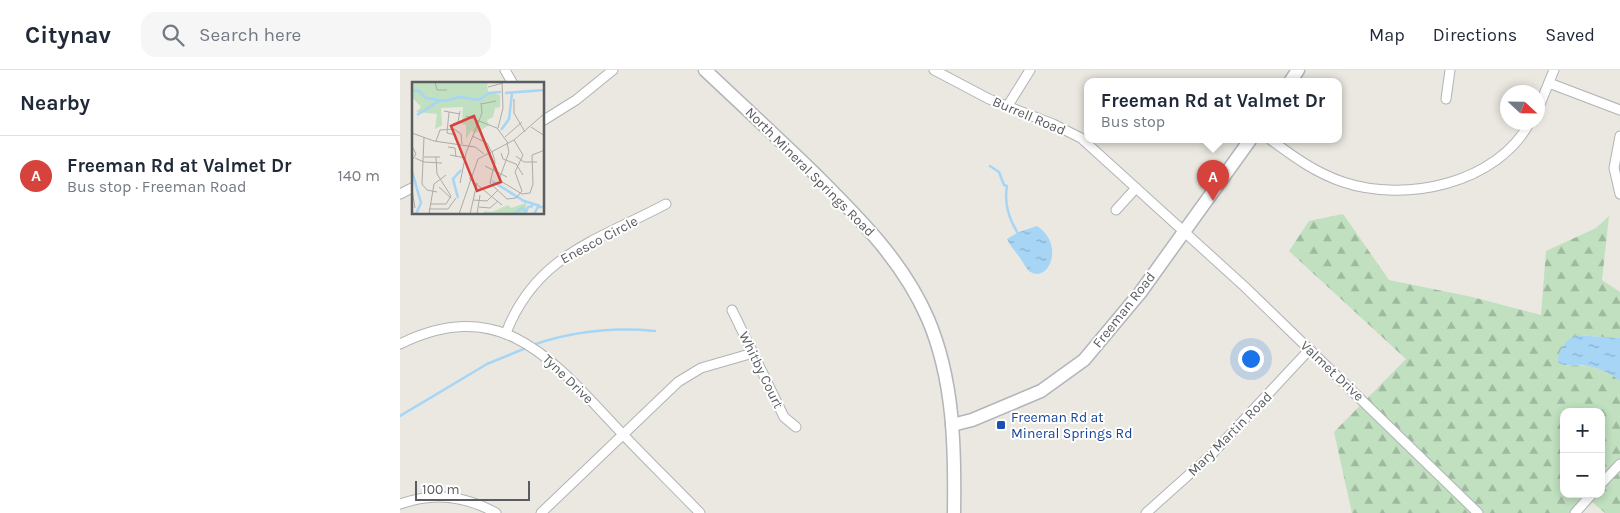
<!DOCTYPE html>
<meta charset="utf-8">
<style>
body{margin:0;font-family:Karla,sans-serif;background:#f6f6f7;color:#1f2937}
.controls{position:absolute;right:15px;bottom:15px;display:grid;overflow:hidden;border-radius:10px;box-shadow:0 2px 8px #0003}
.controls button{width:45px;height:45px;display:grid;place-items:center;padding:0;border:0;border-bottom:1px solid #e0e1e3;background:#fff;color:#1f2937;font:25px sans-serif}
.compass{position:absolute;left:1100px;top:15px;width:45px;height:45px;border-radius:50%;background:#fff;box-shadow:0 2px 8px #0003;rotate:112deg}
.scale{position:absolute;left:15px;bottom:12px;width:115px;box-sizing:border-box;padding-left:5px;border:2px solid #595c60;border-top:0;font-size:14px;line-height:18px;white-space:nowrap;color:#595c60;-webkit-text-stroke:4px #fff;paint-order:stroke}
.you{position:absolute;left:850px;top:288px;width:18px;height:18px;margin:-12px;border:4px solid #fff;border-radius:50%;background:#1a73e8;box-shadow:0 0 0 8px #1a73e833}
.badge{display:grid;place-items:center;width:32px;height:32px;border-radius:50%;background:#d5433c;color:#fff;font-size:16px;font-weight:700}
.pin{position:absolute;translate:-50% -41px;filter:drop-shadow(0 1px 2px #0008)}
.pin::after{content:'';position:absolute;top:26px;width:18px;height:15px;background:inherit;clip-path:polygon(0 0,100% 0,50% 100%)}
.popup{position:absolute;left:684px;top:8px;width:258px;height:65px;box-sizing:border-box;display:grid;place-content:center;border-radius:10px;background:#fff;filter:drop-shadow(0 1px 4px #0005);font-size:16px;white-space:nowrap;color:#747a83}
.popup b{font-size:19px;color:#1f2937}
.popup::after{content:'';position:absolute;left:50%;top:100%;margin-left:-10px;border:10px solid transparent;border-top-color:#fff}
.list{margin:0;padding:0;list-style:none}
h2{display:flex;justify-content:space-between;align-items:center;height:65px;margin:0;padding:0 20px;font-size:21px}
h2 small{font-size:16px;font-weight:400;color:#747a83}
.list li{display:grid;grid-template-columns:32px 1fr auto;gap:15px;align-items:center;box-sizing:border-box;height:80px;padding:0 20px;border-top:1px solid #e0e1e3}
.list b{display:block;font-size:19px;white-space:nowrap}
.list p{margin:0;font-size:16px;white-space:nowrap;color:#747a83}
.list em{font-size:16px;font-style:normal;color:#747a83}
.icon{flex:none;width:28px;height:28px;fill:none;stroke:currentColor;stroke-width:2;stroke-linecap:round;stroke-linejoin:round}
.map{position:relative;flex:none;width:1220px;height:443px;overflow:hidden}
header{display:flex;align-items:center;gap:30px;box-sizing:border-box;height:70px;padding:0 25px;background:#fff;border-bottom:1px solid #e0e1e3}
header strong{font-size:24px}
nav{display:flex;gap:28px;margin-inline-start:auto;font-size:18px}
.search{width:350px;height:45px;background:#f6f6f7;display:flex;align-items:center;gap:12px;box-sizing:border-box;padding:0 18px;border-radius:15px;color:#747a83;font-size:19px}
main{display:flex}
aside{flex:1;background:#fff}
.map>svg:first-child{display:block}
.forest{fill:url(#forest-firs);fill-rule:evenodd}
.water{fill:url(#water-ripples)}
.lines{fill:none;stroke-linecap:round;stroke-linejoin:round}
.stream{stroke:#a6d5f5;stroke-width:2.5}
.street-casing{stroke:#b1b3b7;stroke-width:11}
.secondary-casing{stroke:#b2b5ba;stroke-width:15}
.street{stroke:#fff;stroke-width:9}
.secondary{stroke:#fff;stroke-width:12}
.transit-dot{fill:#1a4fb4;stroke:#fff;stroke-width:2}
.labels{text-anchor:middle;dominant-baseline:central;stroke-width:4;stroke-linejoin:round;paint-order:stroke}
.street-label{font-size:14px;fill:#595c60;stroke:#fff}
.transit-label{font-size:14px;fill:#164399;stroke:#fff;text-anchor:start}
.inset-river{fill:none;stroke:#a6d5f5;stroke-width:2.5}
.inset-road{fill:none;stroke:#acaca9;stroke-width:1}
.view{fill:#d5433c;fill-opacity:0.15;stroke:#d5433c;stroke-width:2.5}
.inset-edge{fill:none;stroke:#595c60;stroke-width:2.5}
</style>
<header>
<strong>Citynav</strong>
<div class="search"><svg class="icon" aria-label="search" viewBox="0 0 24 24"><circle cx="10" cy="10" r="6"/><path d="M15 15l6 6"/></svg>Search here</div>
<nav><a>Map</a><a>Directions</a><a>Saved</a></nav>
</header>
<main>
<aside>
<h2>Nearby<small></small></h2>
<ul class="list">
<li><span class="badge">A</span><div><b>Freeman Rd at Valmet Dr</b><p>Bus stop · Freeman Road</p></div><em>140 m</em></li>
</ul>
</aside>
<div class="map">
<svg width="1220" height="443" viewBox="0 0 1220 443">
<defs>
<pattern id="forest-firs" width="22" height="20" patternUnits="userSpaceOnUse" patternTransform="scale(1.25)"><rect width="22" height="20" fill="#c0e0bf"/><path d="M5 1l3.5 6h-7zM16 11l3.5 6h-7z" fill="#9fb99f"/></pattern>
<pattern id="water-ripples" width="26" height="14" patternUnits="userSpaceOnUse" patternTransform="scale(1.25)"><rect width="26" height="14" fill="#a6d5f5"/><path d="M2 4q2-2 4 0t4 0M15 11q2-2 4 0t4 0" fill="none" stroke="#8ab0ca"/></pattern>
</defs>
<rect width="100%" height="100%" fill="#eae8e0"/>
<!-- forest -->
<path class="forest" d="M943 144 989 210 1072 227 1141 245 1146 181 1196 158 1209 146 1202 210 1220 222V268L1175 265 1166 296C1184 293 1207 299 1220 311V443H1205L1191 431 1179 443H952L934 362 1006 289 889 181 909 151ZM1164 342H1201V424H1164Z"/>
<!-- water -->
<g class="water">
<path d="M637 156C666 175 648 215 629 201 626 198 623 192 620 188 616 182 610 176 607 169L619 162Z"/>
<path d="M1175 265 1220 268V311C1210 302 1195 297 1182 295 1173 294 1166 298 1158 292 1157 280 1166 271 1175 265Z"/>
</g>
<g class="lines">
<!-- stream -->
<g class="stream">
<path d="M590 96 599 102 604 115 607 116C604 133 609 150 619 165"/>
<path d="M133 275C173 261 213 257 255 261"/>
<polyline points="0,346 87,294 126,278"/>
</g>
<!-- street casing -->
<g class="street-casing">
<g id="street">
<polyline points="105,0 113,14"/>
<polyline points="534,0 589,29 653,54 681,68 845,217 1078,443"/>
<polyline points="1149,13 1220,40"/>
<polyline points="1046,29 1050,0"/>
<polyline points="607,37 630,0"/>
<polyline points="1138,39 1154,0"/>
<polyline points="144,50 176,30 213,0"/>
<polyline points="1220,66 1214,98 1220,124"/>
<path d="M871 70C894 87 916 103 943 112 1005 133 1097 114 1130 52"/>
<polyline points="0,124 14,117"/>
<polyline points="716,140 736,118"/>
<polyline points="332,240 384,347 396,357"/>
<path d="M106 263C136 185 198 170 266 134"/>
<path d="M0 274C101 225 151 288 215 356 243 386 272 414 300 443"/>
<polyline points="1201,414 1220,394"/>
<path d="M0 434C33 422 66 426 96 443"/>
<polyline points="141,443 278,312 301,298 353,283"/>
<polyline points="746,443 812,384 909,280"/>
<polyline points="1175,443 1192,424"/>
</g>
</g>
<!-- secondary casing -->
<g class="secondary-casing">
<g id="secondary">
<path d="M305 0C342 35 379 69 415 104 459 148 503 191 528 249 554 310 555 378 554 443"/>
<polyline points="890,12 898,0"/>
<polyline points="552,355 572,350 641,321 684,290 740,223 850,70"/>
</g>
</g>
<!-- street -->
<use href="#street" class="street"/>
<!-- secondary -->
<use href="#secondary" class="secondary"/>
</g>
<!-- markers -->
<rect class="transit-dot" x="596" y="350" width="10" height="10" rx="2.5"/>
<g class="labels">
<!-- street labels -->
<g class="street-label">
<text transform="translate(629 46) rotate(23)">Burrell Road</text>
<text transform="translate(410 102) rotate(45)">North Mineral Springs Road</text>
<text transform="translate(199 170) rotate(-28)">Enesco Circle</text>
<text transform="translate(724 240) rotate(-52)">Freeman Road</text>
<text transform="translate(361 300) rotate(64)">Whitby Court</text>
<text transform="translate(932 301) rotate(43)">Valmet Drive</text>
<text transform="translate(168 309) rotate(44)">Tyne Drive</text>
<text transform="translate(830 364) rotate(-45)">Mary Martin Road</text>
</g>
<!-- transit labels -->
<g class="transit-label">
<text x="611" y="347">Freeman Rd at<tspan x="611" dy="16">Mineral Springs Rd</tspan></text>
</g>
</g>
<!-- overview -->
<g transform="translate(12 12)">
<rect width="132" height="132" fill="#eae8e0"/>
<path d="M114 121V132H72V129L80 130 96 123 99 126Z" fill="#c0e0bf"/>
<path d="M0 0H80L75 2 76 10 88 13V25L83 26 81 35 75 38 77 43 64 51 59 49 54 57V43L47 41 50 40 51 25 29 26 30 43 23 47 25 32 4 30 9 25 0 15Z" fill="#c0e0bf"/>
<path class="inset-river" d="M0 8 7 9 14 16 33 19 48 15 67 18 77 11 89 10M93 11 133 8M5 33 27 19M89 48 97 37 100 11M0 89 9 121 4 132M80 99 112 119 128 124M46 116 41 97 49 88M101 132 110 126 114 130 116 125 121 124M122 132 126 125H133"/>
<path class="inset-road" d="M23 0 25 8H35M76 5 91 1M102 17V31L113 50M69 22 84 19M32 29 48 32M37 30 35 51 44 53M54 34 85 46 96 61M41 42 46 40 48 29M119 45 133 54M86 46 91 26 90 0M0 51 22 59 63 65 72 72M60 54 75 61 79 69M12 55 10 102 15 108 25 110M93 55 110 40M24 59 28 48 42 47 49 52 50 62M95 61 97 70 87 98 110 112 118 111 121 102 120 73 133 68M0 64 4 72 0 78M36 65 43 66 44 75M80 69 83 80 78 101 95 117 104 116 110 109 103 90 111 73 102 58M89 71 91 77 104 82 111 93M38 73 54 76M104 74 112 80H125M12 75H28M3 76 12 80 30 81M73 84 95 95M57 96 90 123M48 101 54 71 70 31 69 21M27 105 39 116M0 108 3 126M61 118 75 119 86 108M18 122H34L39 114 25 92 24 75M67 125 78 126 86 119M17 127H36L44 116M17 132 22 102 34 93M47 132 66 77 102 58 133 31M58 132 65 101M65 132 68 113"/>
<path class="view" d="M62 34 89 100 65 109 39 44Z"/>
<rect width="132" height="132" class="inset-edge"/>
</g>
</svg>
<div class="controls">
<button>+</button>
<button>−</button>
</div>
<svg class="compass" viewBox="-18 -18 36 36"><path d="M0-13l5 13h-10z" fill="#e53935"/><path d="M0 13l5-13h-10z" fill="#747a83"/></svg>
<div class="scale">100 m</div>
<div class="you"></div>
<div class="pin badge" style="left:813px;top:131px">A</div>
<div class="popup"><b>Freeman Rd at Valmet Dr</b>Bus stop</div>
</div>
</main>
